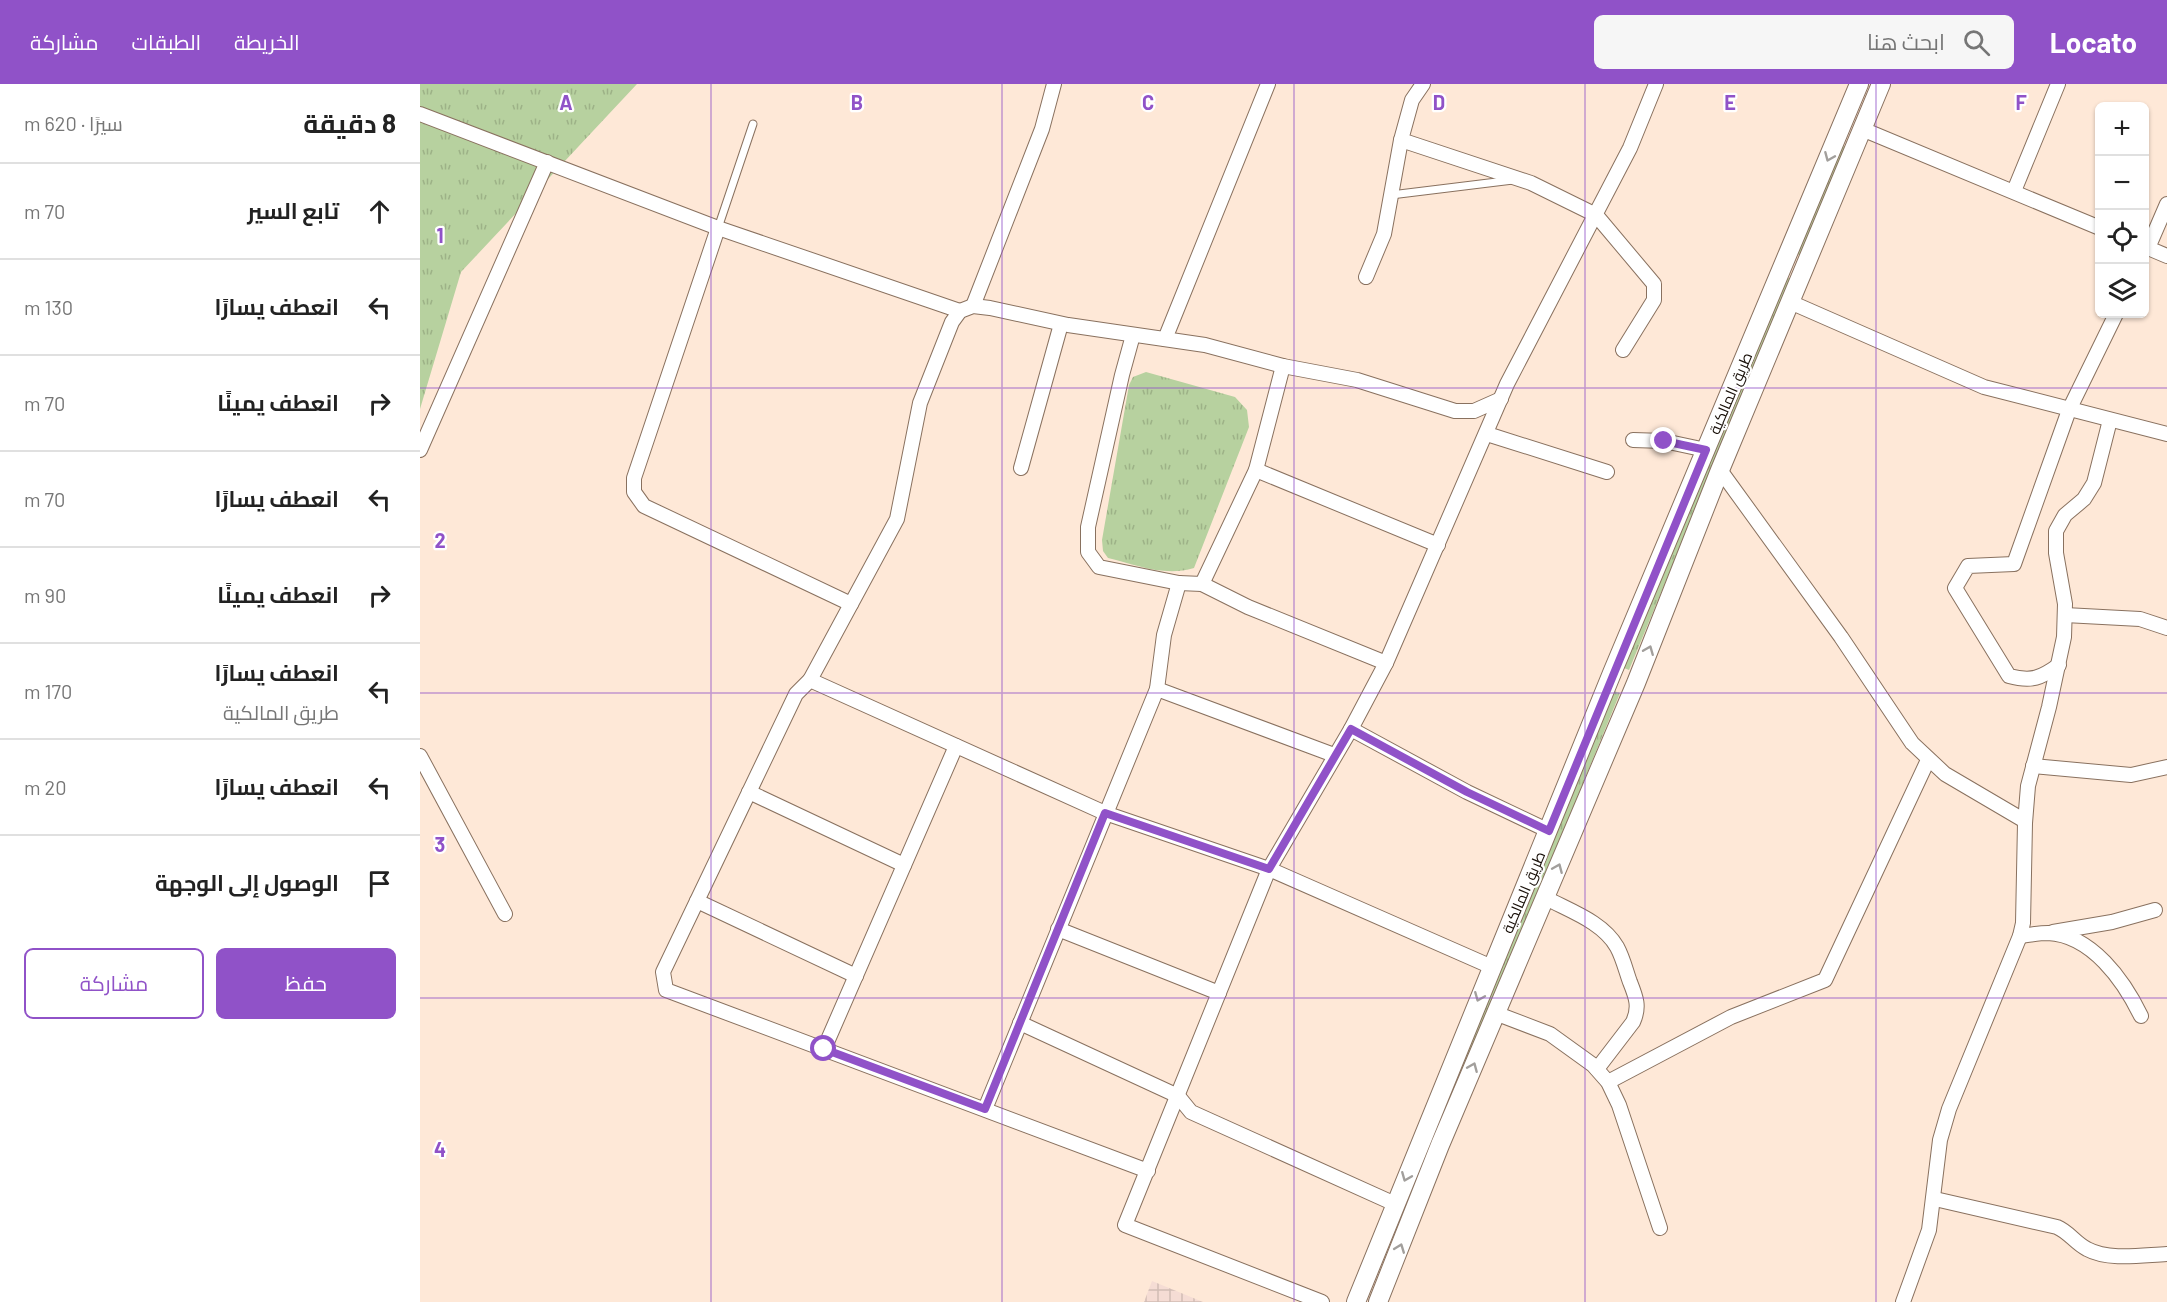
<!DOCTYPE html>
<html lang="ar">
<meta charset="utf-8">
<style>
body{margin:0;font-family:Barlow,Cairo,sans-serif;background:#f6f6f6;color:#222;direction:rtl}
.controls{position:absolute;right:18px;top:18px;display:grid;overflow:hidden;border-radius:9px;box-shadow:0 2px 4px #0004}
.controls button{width:54px;height:54px;display:grid;place-items:center;padding:0;border:0;border-bottom:2px solid #e0e0e0;background:#fff;color:#222;font:30px sans-serif}
.stop{position:absolute;width:18px;height:18px;margin:-14px;border:4px solid #9052c8;border-radius:50%;background:#fff}
.stop.end{background:#9052c8;border-color:#fff;box-shadow:0 2px 6px #0008}
.list{margin:0;padding:0;list-style:none}
h2{display:flex;justify-content:space-between;align-items:center;height:78px;margin:0;padding:0 24px;font-size:26px}
h2 small{font-size:20px;font-weight:400;color:#767676}
.list li{display:grid;grid-template-columns:39px 1fr auto;gap:18px;align-items:center;box-sizing:border-box;height:96px;padding:0 24px;border-top:2px solid #e0e0e0}
.list b{display:block;font-size:22px;white-space:nowrap}
.list p{margin:0;font-size:20px;white-space:nowrap;color:#767676}
.list em{font-size:20px;font-style:normal;color:#767676}
.actions{display:flex;gap:12px;padding:18px 24px}
.actions a{flex:1;padding:14px 0;border:2px solid #9052c8;border-radius:9px;text-align:center;font-size:21px;color:#9052c8}
.actions .main{background:#9052c8;color:#fff}
.icon{flex:none;width:33px;height:33px;fill:none;stroke:currentColor;stroke-width:2;stroke-linecap:round;stroke-linejoin:round}
.map{position:relative;flex:none;width:1747px;height:1218px;overflow:hidden;direction:ltr}
header{display:flex;align-items:center;gap:36px;box-sizing:border-box;height:84px;padding:0 30px;background:#9052c8;color:#fff}
header strong{font-size:28px}
nav{display:flex;gap:33px;margin-inline-start:auto;font-size:21px}
.search{width:420px;height:54px;background:#f6f6f6;display:flex;align-items:center;gap:15px;box-sizing:border-box;padding:0 21px;border-radius:9px;color:#767676;font-size:22px}
main{display:flex}
aside{flex:1;background:#fff}
.map>svg:first-child{display:block}
.industrial{fill:url(#industrial-grid)}
.grass{fill:url(#grass-tufts)}
.lines{fill:none;stroke-linecap:round;stroke-linejoin:round}
.service-casing{stroke:#89715f;stroke-width:9}
.minor-casing{stroke:#89715f;stroke-width:16}
.secondary-casing{stroke:#89715f;stroke-width:20}
.service{stroke:#fff;stroke-width:7}
.minor{stroke:#fff;stroke-width:14}
.secondary{stroke:#fff;stroke-width:18}
.oneway{stroke:#a29f9c}
.route{stroke:#9052c8;stroke-width:8}
.grid{fill:none;stroke:#9052c8;stroke-width:1.5;stroke-opacity:0.55}
.labels{text-anchor:middle;dominant-baseline:central;stroke-width:4.5;stroke-linejoin:round;paint-order:stroke}
.street-label{font-size:15px;fill:#170e07;stroke:#fff}
.grid-label{font-size:20px;text-anchor:middle;font-weight:bold;fill:#9052c8;stroke:#fff;stroke-width:4.5;stroke-linejoin:round;paint-order:stroke}
</style>
<header>
<strong>Locato</strong>
<div class="search"><svg class="icon" aria-label="search" viewBox="0 0 24 24"><circle cx="10" cy="10" r="6"/><path d="M15 15l6 6"/></svg>ابحث هنا</div>
<nav><a>الخريطة</a><a>الطبقات</a><a>مشاركة</a></nav>
</header>
<main>
<div class="map">
<svg width="1747" height="1218" viewBox="0 0 1747 1218">
<defs>
<pattern id="industrial-grid" width="8" height="8" patternUnits="userSpaceOnUse" patternTransform="scale(1.5)"><rect width="8" height="8" fill="#f5dcd4"/><path d="M0 4h8M4 0v8" fill="none" stroke="#d1bcb4"/></pattern>
<pattern id="grass-tufts" width="24" height="20" patternUnits="userSpaceOnUse" patternTransform="scale(1.5)"><rect width="24" height="20" fill="#b7d19f"/><path d="M3 7l-1-3M5 7V3M7 7l1-3M15 17l-1-3M17 17v-4M19 17l1-3" fill="none" stroke="#9db287"/></pattern>
</defs>
<rect width="100%" height="100%" fill="#fee8d7"/>
<!-- industrial -->
<polygon class="industrial" points="732,1197 783,1218 724,1218"/>
<!-- grass -->
<g class="grass">
<polygon points="0,0 217,0 41,188 0,325"/>
<polygon points="1421,61 1425,63 1382,172 1377,170"/>
<polygon points="1366,193 1371,195 1209,586 1204,584"/>
<path d="M726 288 815 313 827 326 829 343 774 484C744 493 717 481 688 474L683 467 682 456 709 301 713 293Z"/>
<polygon points="1194,607 1200,609 1026,1033 1019,1031"/>
</g>
<g class="lines">
<!-- service casing -->
<g class="service-casing">
<g id="service">
<polyline points="971,111 1093,96"/>
<polyline points="298,144 333,40"/>
</g>
</g>
<!-- minor casing -->
<g class="minor-casing">
<g id="minor">
<polyline points="1003,0 992,16 981,56 1111,99 1176,131 1234,200 1234,216 1203,266"/>
<polyline points="0,30 298,144 540,227"/>
<polyline points="1442,45 1680,144"/>
<polyline points="1594,107 1638,0"/>
<polyline points="1747,120 1728,164 1747,172"/>
<polyline points="298,144 214,394 214,408 224,422 431,520"/>
<polyline points="946,193 964,150 981,56"/>
<polyline points="1370,218 1564,303 1747,350"/>
<polyline points="553,222 622,45 634,0"/>
<polyline points="713,251 702,291 668,443 668,468 679,483 759,499 782,500 828,523 966,579"/>
<polyline points="745,255 848,0"/>
<polyline points="1067,350 1187,388"/>
<polyline points="1213,356 1244,357 1286,366"/>
<polyline points="0,366 127,78"/>
<polyline points="601,384 641,240"/>
<polyline points="836,386 1018,461"/>
<polyline points="1300,386 1421,553 1492,659 1525,690 1605,737"/>
<polyline points="782,500 836,386 863,282"/>
<polyline points="1645,531 1720,535 1747,544"/>
<path d="M1639 581C1621 594 1612 598 1589 592L1535 504 1548 482 1594 480 1649 326 1696 230"/>
<polyline points="390,596 376,610 243,888 246,906 728,1087"/>
<polyline points="737,605 914,671"/>
<polyline points="931,645 1047,708 1129,747"/>
<polyline points="0,672 85,830"/>
<polyline points="1613,682 1711,691 1747,683"/>
<polyline points="329,708 484,781"/>
<path d="M1126 814C1150 827 1183 838 1197 863 1203 874 1206 887 1210 898 1216 913 1220 923 1213 938L1177 985"/>
<polyline points="277,817 436,892"/>
<polyline points="638,845 799,909"/>
<polyline points="1633,848 1692,838 1735,826"/>
<path d="M1600 852C1609 851 1619 849 1628 849 1672 851 1704 897 1721 932"/>
<polyline points="1072,883 849,785 685,729 390,596 477,435 500,319 532,238 540,227 553,222 570,224 648,241 785,261 863,282 937,296 1035,327 1054,327 1081,315"/>
<polyline points="1075,929 1130,950 1173,981 1188,998 1199,1021 1240,1144"/>
<polyline points="600,939 758,1012 771,1028 975,1120"/>
<polyline points="404,965 536,662"/>
<polyline points="1188,998 1311,933 1405,896 1508,676"/>
<polyline points="565,1025 737,605 744,551 759,499"/>
<path d="M1515 1115 1637 1143C1649 1148 1655 1159 1667 1165 1689 1177 1723 1171 1747 1170"/>
<polyline points="902,1218 705,1141 849,785 931,645 966,579 1087,300 1210,64 1236,0"/>
<polyline points="1483,1218 1509,1146 1520,1056 1529,1025 1600,852 1603,839 1605,739 1608,702 1629,623 1644,553 1645,520 1636,469 1636,447 1645,431 1664,415 1674,399 1690,336"/>
</g>
</g>
<!-- secondary casing -->
<g class="secondary-casing">
<g id="secondary">
<polyline points="936,1218 1192,589 1439,0"/>
<polyline points="958,1218 1020,1061 1216,599 1300,386 1461,0"/>
</g>
</g>
<!-- service -->
<use href="#service" class="service"/>
<!-- minor -->
<use href="#minor" class="minor"/>
<!-- secondary -->
<use href="#secondary" class="secondary"/>
</g>
<!-- one-way arrows -->
<defs><path id="oneway-chevron" d="M-2-3.5L2.5 0L-2 3.5" fill="none" stroke-width="1.6" stroke-linecap="round" stroke-linejoin="round" transform="scale(1.5)"/></defs>
<g class="oneway">
<use href="#oneway-chevron" transform="translate(1409 73) rotate(113)"/>
<use href="#oneway-chevron" transform="translate(1229 566) rotate(-68)"/>
<use href="#oneway-chevron" transform="translate(1138 784) rotate(-67)"/>
<use href="#oneway-chevron" transform="translate(1059 913) rotate(112)"/>
<use href="#oneway-chevron" transform="translate(1053 983) rotate(-67)"/>
<use href="#oneway-chevron" transform="translate(986 1093) rotate(112)"/>
<use href="#oneway-chevron" transform="translate(980 1164) rotate(-69)"/>
</g>
<g class="lines">
<!-- route -->
<polyline class="route" points="404,965 565,1025 685,729 849,785 931,645 1047,708 1129,747 1286,366 1244,357"/>
</g>
<!-- grid -->
<path class="grid" d="M291 0V1218M582 0V1218M874 0V1218M1165 0V1218M1456 0V1218M0 304H1747M0 609H1747M0 914H1747"/>
<g class="labels">
<!-- street labels -->
<g class="street-label">
<text transform="translate(1310 309) rotate(-67)">طريق المالكية</text>
<text transform="translate(1103 808) rotate(-67)">طريق المالكية</text>
</g>
</g>
<g class="grid-label">
<text x="146" y="26">A</text>
<text x="437" y="26">B</text>
<text x="728" y="26">C</text>
<text x="1019" y="26">D</text>
<text x="1310" y="26">E</text>
<text x="1601" y="26">F</text>
<text x="20" y="159">1</text>
<text x="20" y="464">2</text>
<text x="20" y="768">3</text>
<text x="20" y="1073">4</text>
</g>
</svg>
<div class="controls">
<button>+</button>
<button>−</button>
<button><svg class="icon" aria-label="locate" viewBox="0 0 24 24"><circle cx="12" cy="12" r="6"/><path d="M12 2v4M12 18v4M2 12h4M18 12h4"/></svg></button>
<button><svg class="icon" aria-label="layers" viewBox="0 0 24 24"><path d="M12 4l9 5-9 5-9-5zM3 14l9 5 9-5"/></svg></button>
</div>
<div class="stop" style="left:404px;top:965px"></div>
<div class="stop end" style="left:1244px;top:357px"></div>
</div>
<aside>
<h2>8 دقيقة<small>سيرًا · 620 m</small></h2>
<ul class="list">
<li><svg class="icon" aria-label="ahead" viewBox="0 0 24 24"><path d="M12 20V5M6 11l6-6 6 6"/></svg><div><b>تابع السير</b></div><em>70 m</em></li>
<li><svg class="icon" aria-label="left" viewBox="0 0 24 24"><path d="M17 20v-9H6M10 6l-5 5 5 5"/></svg><div><b>انعطف يسارًا</b></div><em>130 m</em></li>
<li><svg class="icon" aria-label="right" viewBox="0 0 24 24"><path d="M7 20v-9h11M14 6l5 5-5 5"/></svg><div><b>انعطف يمينًا</b></div><em>70 m</em></li>
<li><svg class="icon" aria-label="left" viewBox="0 0 24 24"><path d="M17 20v-9H6M10 6l-5 5 5 5"/></svg><div><b>انعطف يسارًا</b></div><em>70 m</em></li>
<li><svg class="icon" aria-label="right" viewBox="0 0 24 24"><path d="M7 20v-9h11M14 6l5 5-5 5"/></svg><div><b>انعطف يمينًا</b></div><em>90 m</em></li>
<li><svg class="icon" aria-label="left" viewBox="0 0 24 24"><path d="M17 20v-9H6M10 6l-5 5 5 5"/></svg><div><b>انعطف يسارًا</b><p>طريق المالكية</p></div><em>170 m</em></li>
<li><svg class="icon" aria-label="left" viewBox="0 0 24 24"><path d="M17 20v-9H6M10 6l-5 5 5 5"/></svg><div><b>انعطف يسارًا</b></div><em>20 m</em></li>
<li><svg class="icon" aria-label="arrive" viewBox="0 0 24 24"><path d="M6 21V4h12l-3 4 3 4H6"/></svg><div><b>الوصول إلى الوجهة</b></div></li>
</ul>
<div class="actions"><a class="main">حفظ</a><a>مشاركة</a></div>
</aside>
</main>
